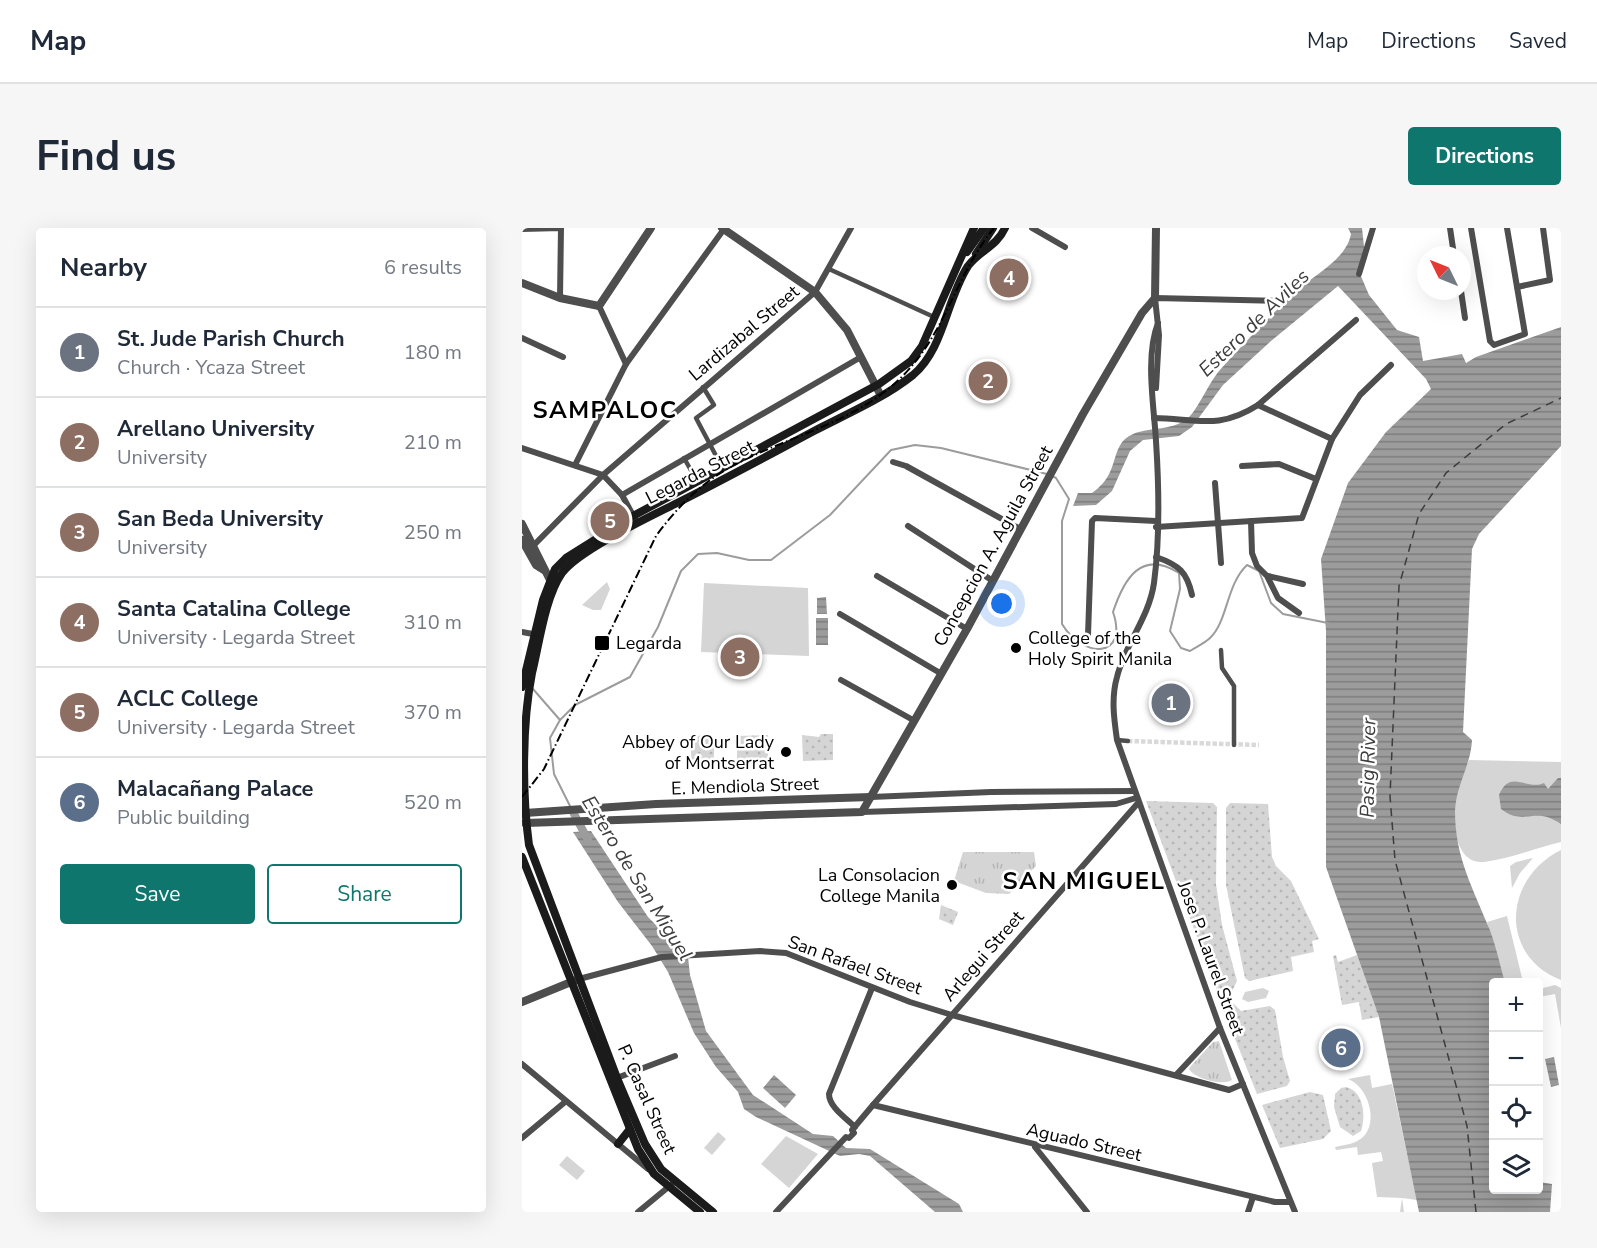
<!DOCTYPE html>
<meta charset="utf-8">
<style>
body{margin:0;font-family:"Nunito Sans",sans-serif;background:#f6f6f7;color:#1f2937}
.controls{position:absolute;right:18px;bottom:18px;display:grid;overflow:hidden;border-radius:6px;box-shadow:0 6px 24px #0002}
.controls button{width:54px;height:54px;display:grid;place-items:center;padding:0;border:0;border-bottom:2px solid #e0e1e3;background:#fff;color:#1f2937;font:30px sans-serif}
.compass{position:absolute;left:895px;top:18px;width:54px;height:54px;border-radius:50%;background:#fff;box-shadow:0 6px 24px #0002;rotate:313deg}
.you{position:absolute;left:480px;top:376px;width:21px;height:21px;margin:-15px;border:4px solid #fff;border-radius:50%;background:#1a73e8;box-shadow:0 0 0 9px #1a73e833}
.badge{display:grid;place-items:center;width:39px;height:39px;border-radius:50%;background:#0f766e;color:#fff;font-size:20px;font-weight:700}
.pin{position:absolute;translate:-50% -50%;border:3px solid #fff;box-shadow:0 2px 6px #0006}
.list{margin:0;padding:0;list-style:none}
h2{display:flex;justify-content:space-between;align-items:center;height:78px;margin:0;padding:0 24px;font-size:26px}
h2 small{font-size:20px;font-weight:400;color:#747a83}
.list li{display:grid;grid-template-columns:39px 1fr auto;gap:18px;align-items:center;box-sizing:border-box;height:90px;padding:0 24px;border-top:2px solid #e0e1e3}
.list b{display:block;font-size:22px;white-space:nowrap}
.list p{margin:0;font-size:20px;white-space:nowrap;color:#747a83}
.list em{font-size:20px;font-style:normal;color:#747a83}
.actions{display:flex;gap:12px;padding:18px 24px}
.actions a{flex:1;padding:14px 0;border:2px solid #0f766e;border-radius:6px;text-align:center;font-size:21px;color:#0f766e}
.actions .main{background:#0f766e;color:#fff}
.icon{flex:none;width:33px;height:33px;fill:none;stroke:currentColor;stroke-width:2;stroke-linecap:round;stroke-linejoin:round}
.map{position:relative;flex:none;width:1039px;height:984px;overflow:hidden;border-radius:6px}
header{display:flex;align-items:center;gap:36px;box-sizing:border-box;height:84px;padding:0 30px;background:#fff;border-bottom:2px solid #e0e1e3}
header strong{font-size:28px}
nav{display:flex;gap:33px;margin-inline-start:auto;font-size:21px}
.intro{display:flex;align-items:center;justify-content:space-between;box-sizing:border-box;height:144px;padding:0 36px}
h1{margin:0;font-size:42px}
.button{padding:15px 27px;border-radius:6px;background:#0f766e;color:#fff;font-size:21px;font-weight:700}
main{display:flex;gap:36px;padding:0 36px}
aside{flex:1;background:#fff;border-radius:6px;box-shadow:0 6px 24px #0002}
.map>svg:first-child{display:block}
.grass{fill:#d5d5d5}
.park{fill:url(#park-tufts)}
.garden{fill:url(#garden-dots)}
.water{fill:url(#water-rules)}
.lines{fill:none;stroke-linecap:round;stroke-linejoin:round}
.stream{stroke:#9c9c9c;stroke-width:2}
.canal{stroke:#9c9c9c;stroke-width:8}
.ferry{stroke:#3d3d3d;stroke-width:1.5;stroke-dasharray:8 6;stroke-linecap:butt}
.pedestrian-tunnel{stroke:#d9d9d9;stroke-width:4.5;stroke-dasharray:4.5 2;stroke-linecap:butt}
.pedestrian{stroke:#4e4e4e;stroke-width:4.5}
.minor{stroke:#4e4e4e;stroke-width:6}
.tertiary{stroke:#4e4e4e;stroke-width:8}
.secondary{stroke:#1b1b1b;stroke-width:8}
.rail{stroke:#000;stroke-width:2;stroke-dasharray:9 3 1.5 3;stroke-linecap:butt}
.poi-dot{fill:#000;stroke:#fff;stroke-width:2}
.labels{text-anchor:middle;dominant-baseline:central;stroke-width:5;stroke-linejoin:round;paint-order:stroke}
.street-label{font-size:18px;fill:#000;stroke:#fff}
.poi-label{font-size:18px;fill:#000;stroke:#fff;text-anchor:start}
.water-label{font-size:20px;font-style:italic;fill:#3d3d3d;stroke:#fff}
.district-label{font-size:24px;font-weight:bold;letter-spacing:1.5px;fill:#000;stroke:#fff}
</style>
<header>
<strong>Map</strong>
<nav><a>Map</a><a>Directions</a><a>Saved</a></nav>
</header>
<div class="intro"><h1>Find us</h1><a class="button">Directions</a></div>
<main>
<aside>
<h2>Nearby<small>6 results</small></h2>
<ul class="list">
<li><span class="badge" style="background:#6b7280">1</span><div><b>St. Jude Parish Church</b><p>Church · Ycaza Street</p></div><em>180 m</em></li>
<li><span class="badge" style="background:#8d6e63">2</span><div><b>Arellano University</b><p>University</p></div><em>210 m</em></li>
<li><span class="badge" style="background:#8d6e63">3</span><div><b>San Beda University</b><p>University</p></div><em>250 m</em></li>
<li><span class="badge" style="background:#8d6e63">4</span><div><b>Santa Catalina College</b><p>University · Legarda Street</p></div><em>310 m</em></li>
<li><span class="badge" style="background:#8d6e63">5</span><div><b>ACLC College</b><p>University · Legarda Street</p></div><em>370 m</em></li>
<li><span class="badge" style="background:#5c6f8a">6</span><div><b>Malacañang Palace</b><p>Public building</p></div><em>520 m</em></li>
</ul>
<div class="actions"><a class="main">Save</a><a>Share</a></div>
</aside>
<div class="map">
<svg width="1039" height="984" viewBox="0 0 1039 984">
<defs>
<pattern id="park-tufts" width="24" height="20" patternUnits="userSpaceOnUse" patternTransform="scale(1.5)"><rect width="24" height="20" fill="#d5d5d5"/><path d="M3 7l-1-3M5 7V3M7 7l1-3M15 17l-1-3M17 17v-4M19 17l1-3" fill="none" stroke="#b5b5b5"/></pattern>
<pattern id="garden-dots" width="8" height="8" patternUnits="userSpaceOnUse" patternTransform="scale(1.5)"><rect width="8" height="8" fill="#d5d5d5"/><path d="M2 2h.1M6 6h.1" fill="none" stroke="#b5b5b5" stroke-width="1.8" stroke-linecap="round"/></pattern>
<pattern id="water-rules" width="6" height="5" patternUnits="userSpaceOnUse" patternTransform="scale(1.5)"><rect width="6" height="5" fill="#9c9c9c"/><path d="M0 2.5h6" fill="none" stroke="#7d7d7d"/></pattern>
</defs>
<rect width="100%" height="100%" fill="#fff"/>
<!-- grass -->
<g class="grass">
<polygon points="85,354 88,361 79,382 71,382 60,377"/>
<polygon points="182,355 286,360 287,428 179,424"/>
<path d="M947 532 1039 534V614C1014 620 987 631 962 634 929 637 930 583 935 562 938 552 943 541 947 532Z"/>
<path d="M1039 622V752C976 727 982 650 1039 622Z"/>
<polygon points="1011,630 998,645 990,660 988,638 994,634"/>
<polygon points="985,688 1001,754 983,754 965,694"/>
<polygon points="1033,757 1039,760 1039,800 1033,766 1017,769 1017,761"/>
<polygon points="741,760 747,763 744,770 726,774 720,771 723,764"/>
<path d="M848 847 850 860 870 856 895 972 880 970 882 984H878L880 970 855 969 850 935 861 933 859 924 836 927 835 919 814 922 813 919C822 917 834 916 841 909 857 894 846 858 826 851Z"/>
<polygon points="196,904 204,911 190,927 182,920"/>
<polygon points="264,908 296,926 267,960 239,936"/>
<polygon points="45,928 63,943 55,952 37,937"/>
</g>
<!-- park -->
<g class="park">
<polygon points="441,624 512,624 514,638 487,666 464,665 432,653"/>
<path d="M697 813 710 852C701 858 673 851 667 841L668 839 691 814Z"/>
</g>
<!-- garden -->
<g class="garden">
<polygon points="187,505 187,509 192,509 192,533 187,533 187,537 175,537 175,534 169,534 169,510"/>
<polygon points="299,506 311,506 311,532 281,533 280,507 297,509"/>
<polygon points="246,507 246,536 222,536 221,532 215,532 215,508"/>
<polygon points="624,573 691,575 695,579 694,656 700,697 715,753 709,765 697,768"/>
<polygon points="708,575 746,576 750,629 754,638 769,653 797,711 790,713 792,724 769,729 771,743 727,753 723,750 704,657 704,580"/>
<polygon points="419,677 436,684 431,697 417,691"/>
<polygon points="814,727 816,734 835,727 857,789 840,792 837,774 820,777 811,728"/>
<polygon points="711,775 719,783 748,778 753,782 761,829 768,853 765,858 735,866 700,778"/>
<path d="M824 859C842 863 844 889 839 903L831 908 818 899 812 879 813 866 819 860Z"/>
<polygon points="788,864 801,867 809,903 801,911 758,920 740,877"/>
</g>
<!-- water -->
<g class="water">
<path d="M826 0H840L843 28 838 46 847 67 875 102 897 109 901 133 940 126 944 135 954 129 1039 99V218L957 306 950 321 941 504 950 512C949 537 934 557 933 583 933 626 948 654 964 693 973 712 977 734 983 754H972V962H1017V954L1030 956 1028 984H897L857 789 804 639V403L799 331 826 255 864 204 909 161 904 151 816 58 749 113 701 157 670 199 657 208 621 212 608 223 590 263 574 277 551 278 556 265H570C578 259 584 253 588 244 593 234 594 219 603 211 621 196 649 206 667 189 675 182 687 155 697 143 720 117 745 91 770 67 789 48 824 33 829 6Z"/>
<polygon points="304,369 305,386 295,386 295,370"/>
<rect x="294" y="390" width="12" height="27"/>
<path d="M1036 550H1039V596C1012 577 1002 599 979 581L977 567C988 540 1005 563 1022 555L1026 561Z"/>
<polygon points="69,603 126,689 166,729 168,747 184,803 231,867 291,906 311,908 324,920 348,921 437,976 441,984 413,984 348,928 337,926 318,928 234,889 222,881 216,864 194,839 172,805 146,744 130,718 96,674 51,604"/>
<polygon points="1032,829 1037,857 1029,859 1023,831"/>
<polygon points="252,847 274,867 263,880 241,860"/>
</g>
<g class="lines">
<!-- stream -->
<g class="stream">
<path d="M530 248 534 250 547 271 540 293V396C561 431 607 431 591 384 602 351 619 321 657 345L658 361 648 403 659 420 668 423C674 419 683 415 688 410 706 393 704 357 725 337L737 343 749 375 761 386 806 395"/>
<polyline points="11,461 38,492"/>
<polyline points="49,580 32,546 28,510 38,492 53,477 108,449 136,399 159,343 176,326 195,325 227,332 249,332 308,287 369,222 393,217 419,220 525,246"/>
</g>
<!-- canal -->
<polyline class="canal" points="51,584 66,612"/>
<!-- ferry -->
<polyline class="ferry" points="954,984 945,898 873,632 868,568 877,358 897,286 924,245 984,196 1039,170"/>
<!-- pedestrian-tunnel -->
<polyline class="pedestrian-tunnel" points="606,513 737,517"/>
<!-- pedestrian -->
<g class="pedestrian">
<polyline points="307,41 412,89"/>
<polyline points="181,159 192,177 174,190 201,241"/>
<polyline points="162,230 175,253"/>
<polyline points="699,422 700,440 712,458 712,517"/>
<polyline points="595,512 606,513"/>
</g>
<!-- minor -->
<g class="minor">
<polyline points="510,0 543,19"/>
<polyline points="928,0 932,27"/>
<polyline points="949,0 968,113 972,117 1003,106 985,0"/>
<polyline points="0,1 39,0 38,70"/>
<polyline points="837,46 851,0"/>
<polyline points="995,59 1028,52 1021,0"/>
<polyline points="939,63 943,90"/>
<polyline points="77,78 104,136"/>
<path d="M636 95C623 128 632 178 634 213 637 259 638 310 632 355 627 390 603 416 595 449 589 470 592 491 595 512L698 800 773 984"/>
<polyline points="0,110 41,129"/>
<polyline points="634,160 637,107 633,70 761,73"/>
<polyline points="736,177 810,211"/>
<path d="M632 190C675 191 697 202 736 177L834 92"/>
<polyline points="0,220 81,247 100,267 113,291"/>
<polyline points="371,234 384,238 498,301"/>
<polyline points="53,237 104,136 202,1"/>
<polyline points="720,238 757,236 794,251"/>
<polyline points="693,255 699,335"/>
<polyline points="100,267 339,129"/>
<polyline points="729,293 730,325 735,338 745,348 756,370 777,385"/>
<polyline points="386,298 471,353"/>
<polyline points="634,299 780,290 810,211 838,167 869,137"/>
<polyline points="12,317 81,247 293,64 329,0"/>
<path d="M634 329C657 337 665 344 670 367"/>
<polyline points="355,348 445,401"/>
<polyline points="746,348 781,356"/>
<polyline points="318,386 418,445"/>
<polyline points="0,404 16,407"/>
<polyline points="566,407 570,293 573,290 634,293"/>
<polyline points="319,452 391,492"/>
<polyline points="349,569 469,564 612,563"/>
<polyline points="340,584 594,576 614,570"/>
<polyline points="57,751 140,729 238,723 264,725 388,774 430,787 707,862 721,856"/>
<polyline points="0,836 126,941"/>
<polyline points="654,847 698,800"/>
<polyline points="92,851 153,828"/>
<polyline points="351,877 753,974 768,974"/>
<path d="M333 899C324 890 307 879 307 866L350 760"/>
<polyline points="0,910 43,874"/>
<polyline points="513,919 565,984"/>
<polyline points="116,984 150,956"/>
<polyline points="254,984 324,909 327,910 332,905 330,902 351,877 616,575"/>
<polyline points="726,984 731,969"/>
</g>
<!-- tertiary -->
<g class="tertiary">
<polyline points="200,0 293,64 325,102 359,168"/>
<polyline points="0,55 38,70 77,78 129,0"/>
<polyline points="0,296 30,356"/>
<polyline points="0,312 14,337 22,342"/>
<polyline points="3,585 134,576 349,569"/>
<polyline points="3,595 340,584 445,401 561,186 620,85 633,70 634,0"/>
<polyline points="0,774 54,752"/>
</g>
<!-- secondary -->
<g class="secondary">
<polyline points="445,24 462,0"/>
<polyline points="454,26 471,0"/>
<polyline points="0,459 21,372 33,341 44,330 111,288 357,156 389,133 400,118 452,0"/>
<polyline points="0,629 116,921 132,946 178,984"/>
<polyline points="96,916 108,901"/>
<path d="M191 984 139 941 123 916 95 850 7 617C0 565 0 496 10 445 17 417 23 369 40 345 56 323 125 290 151 277 199 253 245 228 292 203 325 186 362 170 391 147 422 121 424 72 446 38 457 23 475 18 483 0"/>
</g>
<!-- rail -->
<path class="rail" d="M0 569 22 541 134 308C156 278 181 253 214 236 264 210 321 197 365 162 423 116 429 53 472 0"/>
</g>
<!-- markers -->
<g class="poi-dot">
<rect x="72" y="407" width="16" height="16" rx="3"/>
<circle cx="494" cy="420" r="6"/>
<circle cx="264" cy="524" r="6"/>
<circle cx="430" cy="657" r="6"/>
</g>
<g class="labels">
<!-- street labels -->
<g class="street-label">
<text transform="translate(222 105) rotate(-40)">Lardizabal Street</text>
<text transform="translate(178 244) rotate(-27)">Legarda Street</text>
<text transform="translate(471 318) rotate(-61)">Concepcion A. Aguila Street</text>
<text transform="translate(223 558) rotate(-2)">E. Mendiola Street</text>
<text transform="translate(461 728) rotate(-49)">Arlegui Street</text>
<text transform="translate(689 730) rotate(70)">Jose P. Laurel Street</text>
<text transform="translate(333 737) rotate(20)">San Rafael Street</text>
<text transform="translate(125 871) rotate(66)">P. Casal Street</text>
<text transform="translate(562 914) rotate(13)">Aguado Street</text>
</g>
<!-- poi labels -->
<g class="poi-label">
<text x="506" y="410">College of the<tspan x="506" dy="21">Holy Spirit Manila</tspan></text>
<text x="94" y="415">Legarda</text>
<text x="252" y="514" text-anchor="end">Abbey of Our Lady<tspan x="252" dy="21">of Montserrat</tspan></text>
<text x="418" y="647" text-anchor="end">La Consolacion<tspan x="418" dy="21">College Manila</tspan></text>
</g>
<!-- water labels -->
<g class="water-label">
<text transform="translate(732 95) rotate(-44)">Estero de Aviles</text>
<text transform="translate(846 540) rotate(-89)">Pasig River</text>
<text transform="translate(115 650) rotate(58)">Estero de San Miguel</text>
</g>
<!-- district labels -->
<g class="district-label">
<text x="83" y="182">SAMPALOC</text>
<text x="562" y="653">SAN MIGUEL</text>
</g>
</g>
</svg>
<div class="controls">
<button>+</button>
<button>−</button>
<button><svg class="icon" aria-label="locate" viewBox="0 0 24 24"><circle cx="12" cy="12" r="6"/><path d="M12 2v4M12 18v4M2 12h4M18 12h4"/></svg></button>
<button><svg class="icon" aria-label="layers" viewBox="0 0 24 24"><path d="M12 4l9 5-9 5-9-5zM3 14l9 5 9-5"/></svg></button>
</div>
<svg class="compass" viewBox="-18 -18 36 36"><path d="M0-13l5 13h-10z" fill="#e53935"/><path d="M0 13l5-13h-10z" fill="#747a83"/></svg>
<div class="you"></div>
<div class="pin badge" style="left:649px;top:475px;background:#6b7280">1</div>
<div class="pin badge" style="left:466px;top:153px;background:#8d6e63">2</div>
<div class="pin badge" style="left:218px;top:429px;background:#8d6e63">3</div>
<div class="pin badge" style="left:487px;top:50px;background:#8d6e63">4</div>
<div class="pin badge" style="left:88px;top:293px;background:#8d6e63">5</div>
<div class="pin badge" style="left:819px;top:820px;background:#5c6f8a">6</div>
</div>
</main>
